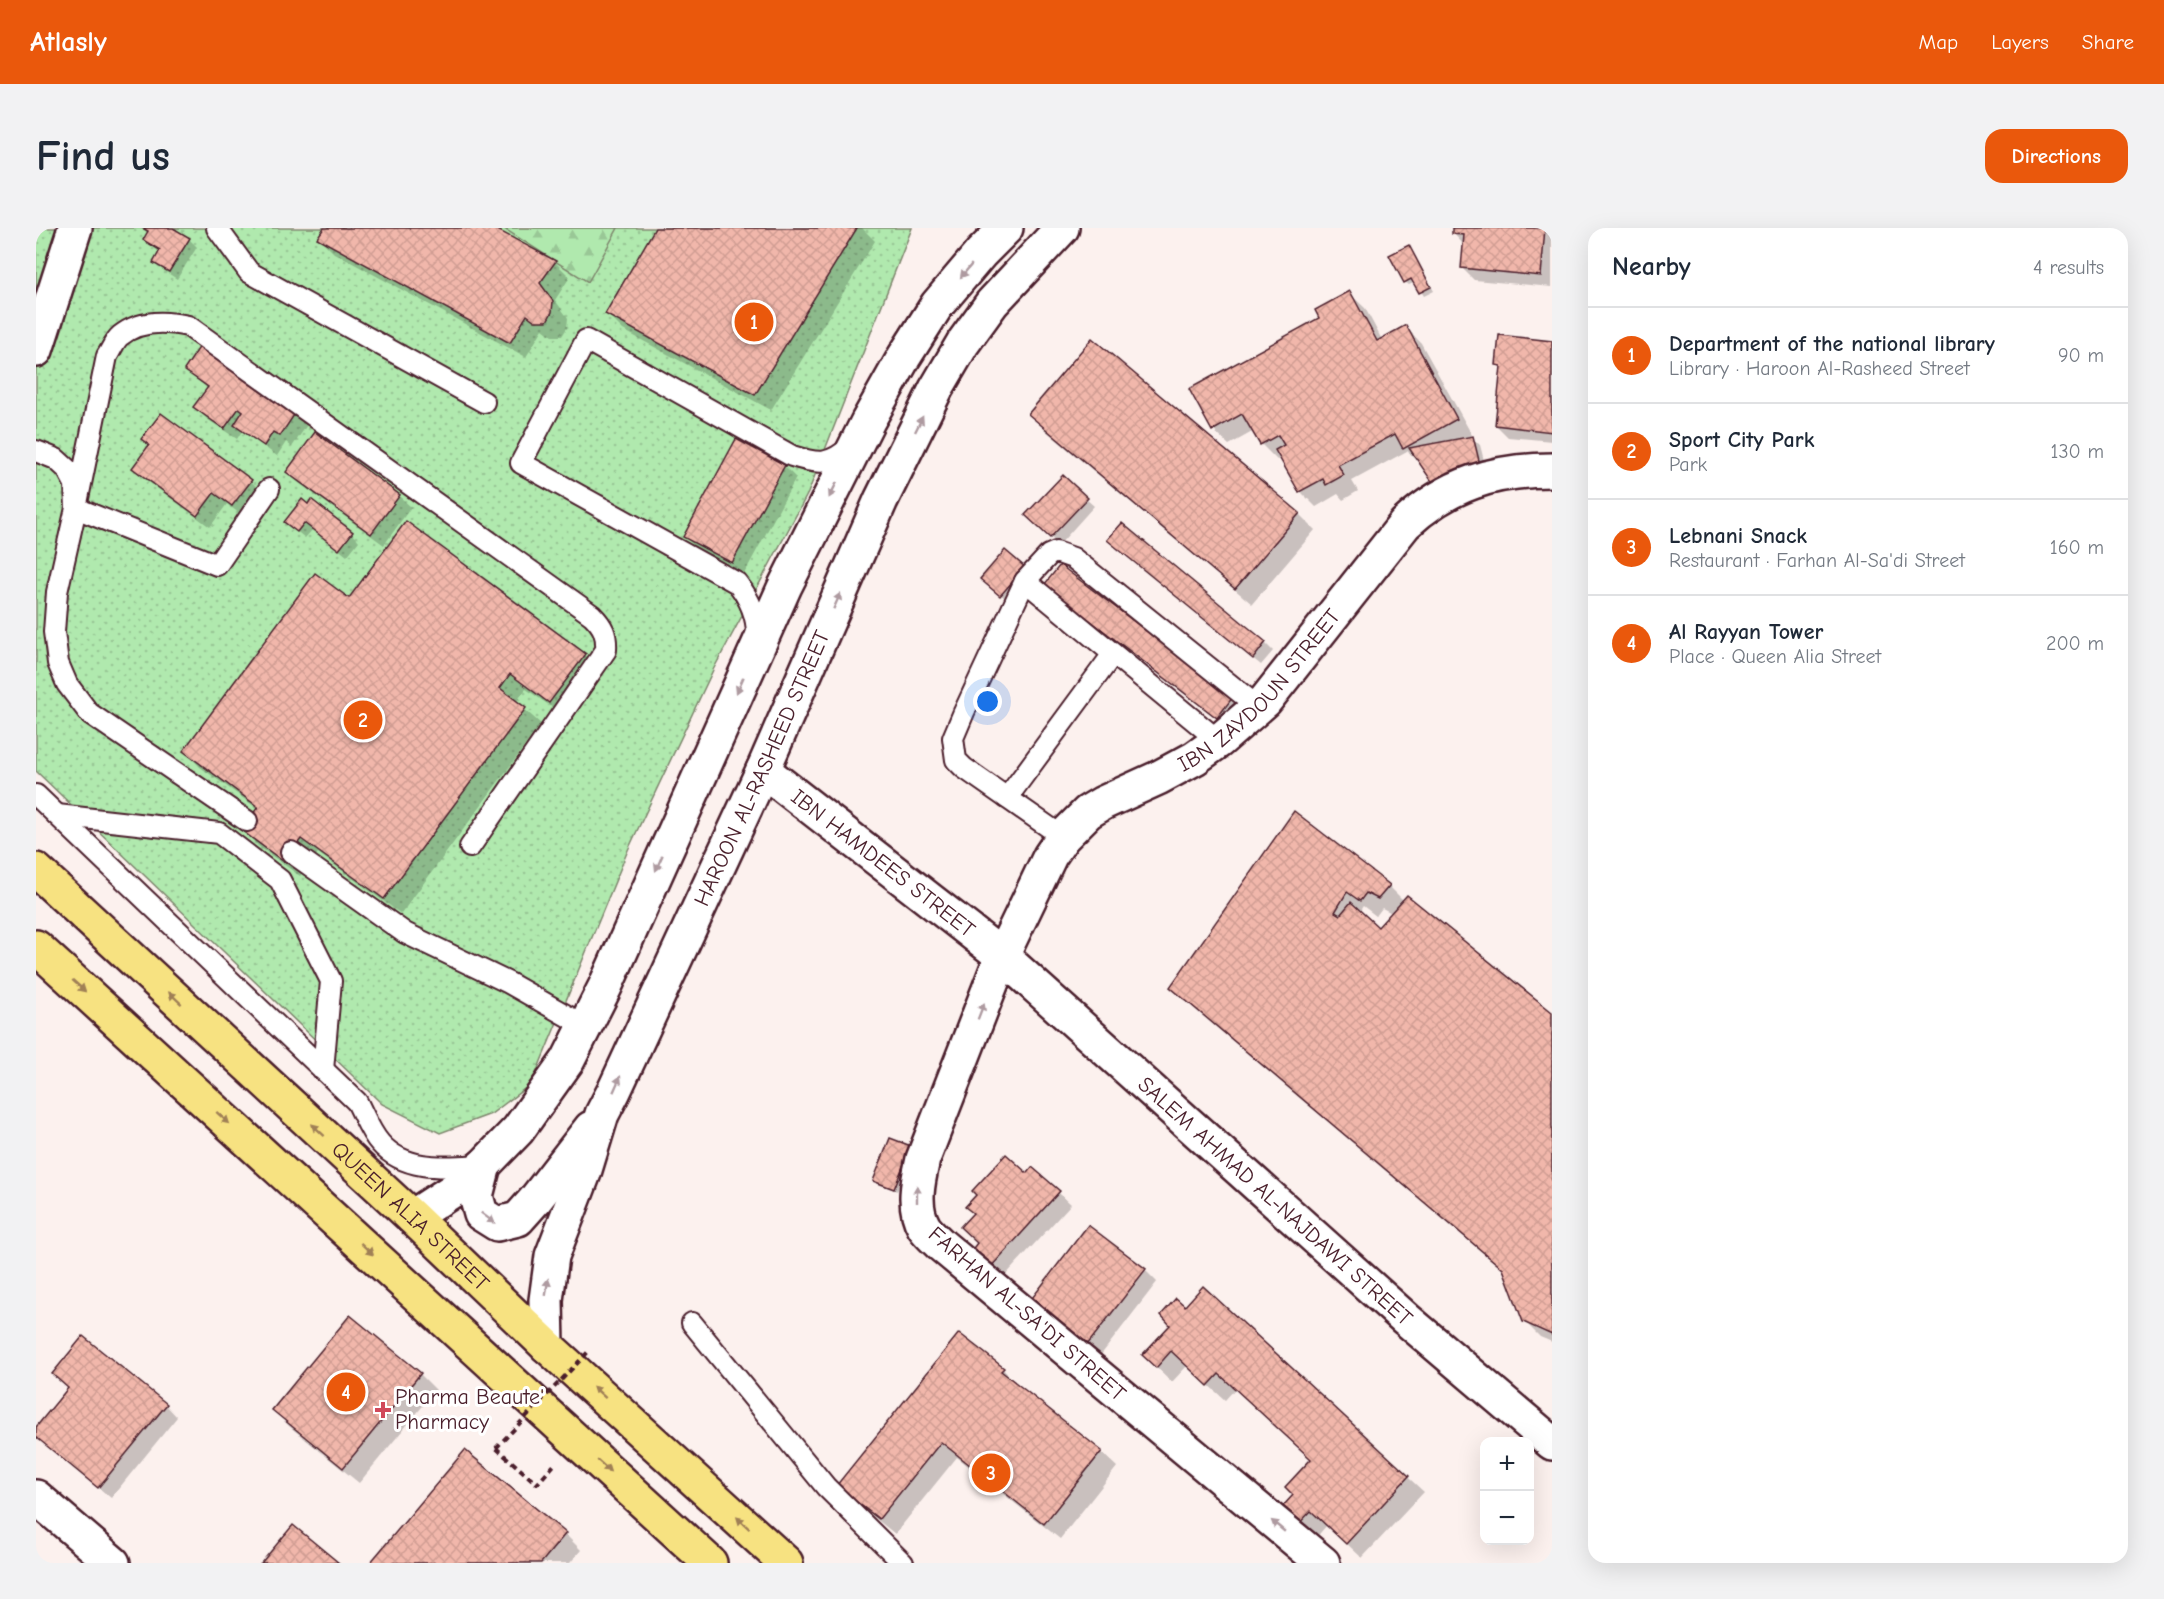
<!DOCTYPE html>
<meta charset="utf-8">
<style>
body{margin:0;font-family:"Comic Neue",sans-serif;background:#f2f2f3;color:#1f2937}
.controls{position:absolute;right:18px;bottom:18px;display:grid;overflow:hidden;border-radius:12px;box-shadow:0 6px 24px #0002}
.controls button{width:54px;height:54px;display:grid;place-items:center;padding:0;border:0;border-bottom:2px solid #e0e1e3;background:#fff;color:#1f2937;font:30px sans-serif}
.you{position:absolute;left:952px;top:474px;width:21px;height:21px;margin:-15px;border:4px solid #fff;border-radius:50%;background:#1a73e8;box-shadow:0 0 0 9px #1a73e833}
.badge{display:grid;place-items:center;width:39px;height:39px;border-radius:50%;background:#ea580c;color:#fff;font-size:20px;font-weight:700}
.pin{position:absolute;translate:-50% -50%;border:3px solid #fff;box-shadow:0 2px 6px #0006}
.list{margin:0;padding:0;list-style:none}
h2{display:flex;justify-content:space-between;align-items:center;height:78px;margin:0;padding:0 24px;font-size:26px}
h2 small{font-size:20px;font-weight:400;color:#747a83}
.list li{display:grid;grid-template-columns:39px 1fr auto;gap:18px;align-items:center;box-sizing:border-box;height:96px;padding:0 24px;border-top:2px solid #e0e1e3}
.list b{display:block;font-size:22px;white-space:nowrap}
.list p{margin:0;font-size:20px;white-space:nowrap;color:#747a83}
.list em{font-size:20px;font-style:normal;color:#747a83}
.map{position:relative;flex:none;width:1516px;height:1335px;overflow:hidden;border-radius:18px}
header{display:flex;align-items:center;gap:36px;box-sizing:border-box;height:84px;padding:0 30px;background:#ea580c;color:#fff}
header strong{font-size:28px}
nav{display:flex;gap:33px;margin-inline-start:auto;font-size:21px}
.intro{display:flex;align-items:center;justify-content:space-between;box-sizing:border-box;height:144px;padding:0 36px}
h1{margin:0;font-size:42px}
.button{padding:15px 27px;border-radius:18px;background:#ea580c;color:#fff;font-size:21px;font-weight:700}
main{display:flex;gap:36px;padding:0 36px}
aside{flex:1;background:#fff;border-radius:18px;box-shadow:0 6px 24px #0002}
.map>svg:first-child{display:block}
.green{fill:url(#green-dots);stroke:#7d846c;stroke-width:1.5}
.forest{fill:url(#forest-firs);stroke:#7d846c;stroke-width:1.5}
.shadow{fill:#0003;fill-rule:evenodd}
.building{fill:url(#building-cross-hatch);stroke:#4a1f2b;stroke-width:1.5}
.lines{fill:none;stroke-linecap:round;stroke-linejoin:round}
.lane-casing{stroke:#4a1f2b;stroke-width:24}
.street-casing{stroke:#4a1f2b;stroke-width:38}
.secondary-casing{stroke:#4a1f2b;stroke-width:38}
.primary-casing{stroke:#4a1f2b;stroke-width:38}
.path{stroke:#4a1f2b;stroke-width:4;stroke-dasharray:6 4.5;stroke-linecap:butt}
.lane{stroke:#fff;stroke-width:20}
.street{stroke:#fff;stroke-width:33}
.secondary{stroke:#fff;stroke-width:33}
.primary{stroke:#f7e281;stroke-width:33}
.path-bridge{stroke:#4a1f2b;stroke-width:4;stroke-dasharray:6 4.5;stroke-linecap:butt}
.oneway{fill:#ae9aa0}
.oneway2{fill:#a08056}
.poi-dot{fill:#d1495b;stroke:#fff;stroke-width:2}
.labels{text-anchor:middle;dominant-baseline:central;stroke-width:6;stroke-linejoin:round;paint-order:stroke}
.street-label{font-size:22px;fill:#4a1f2b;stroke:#fff}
.poi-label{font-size:22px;fill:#4a1f2b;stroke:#fff;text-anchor:start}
</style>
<header>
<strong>Atlasly</strong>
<nav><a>Map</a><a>Layers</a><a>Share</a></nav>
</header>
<div class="intro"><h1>Find us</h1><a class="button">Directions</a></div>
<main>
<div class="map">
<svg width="1516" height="1335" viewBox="0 0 1516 1335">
<defs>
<pattern id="green-dots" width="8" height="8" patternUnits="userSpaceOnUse" patternTransform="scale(1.5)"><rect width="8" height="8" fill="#b0e9ae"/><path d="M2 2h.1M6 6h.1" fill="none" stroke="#99c796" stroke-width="1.8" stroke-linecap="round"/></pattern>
<pattern id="forest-firs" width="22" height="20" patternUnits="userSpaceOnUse" patternTransform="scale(1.5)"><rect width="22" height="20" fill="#b0e9ae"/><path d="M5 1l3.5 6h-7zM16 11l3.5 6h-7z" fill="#99c796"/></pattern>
<pattern id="building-cross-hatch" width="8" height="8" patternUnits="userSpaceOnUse" patternTransform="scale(1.5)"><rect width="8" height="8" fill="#f1b7ab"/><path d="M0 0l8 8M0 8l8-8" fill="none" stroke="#d09d93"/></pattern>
</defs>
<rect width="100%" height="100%" fill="#fcf1ee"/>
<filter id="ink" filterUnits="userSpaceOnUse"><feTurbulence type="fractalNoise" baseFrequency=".0167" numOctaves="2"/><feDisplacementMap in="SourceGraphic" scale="12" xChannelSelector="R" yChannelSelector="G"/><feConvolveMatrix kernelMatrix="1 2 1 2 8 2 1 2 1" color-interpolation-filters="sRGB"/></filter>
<g filter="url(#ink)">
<!-- green -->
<polygon class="green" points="0,0 876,0 772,265 677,442 592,622 496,855 455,886 404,905 346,876 0,543"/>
<!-- forest -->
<polygon class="forest" points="467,0 582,0 552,54"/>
<!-- shadow -->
<g class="shadow">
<polygon points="105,0 140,0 142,4 153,11 161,19 141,51 127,42 119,34 124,25 109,12 113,5"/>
<polygon points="289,0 455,0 519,34 534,49 519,72 532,90 531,100 526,108 516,108 507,101 490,129 298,25 283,10"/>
<polygon points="620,0 826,0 839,13 735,182 587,102 571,86"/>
<polygon points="1418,0 1516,0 1516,59 1438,52 1426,40 1428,17 1417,5"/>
<polygon points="1373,18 1398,63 1388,68 1379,54 1373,57 1369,54"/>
<polygon points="1313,65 1329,80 1346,112 1370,99 1385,115 1436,207 1434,208 1444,217 1453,252 1384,235 1371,223 1316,253 1322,263 1307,272 1302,266 1280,279 1264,263 1245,229 1241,232 1225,216 1218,203 1193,217 1177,202 1285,91"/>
<polygon points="1464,109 1516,114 1516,213 1472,209 1460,197 1467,142 1461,136"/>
<polygon points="1056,112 1263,286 1279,302 1216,376 1009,202 994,186"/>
<polygon points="149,141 259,185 271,197 256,219 250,214 241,228 206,203 201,211 171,191 159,179 172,161"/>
<polygon points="748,238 760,250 708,346 661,321 649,309"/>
<polygon points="98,240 215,253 226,265 208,289 191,276 174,299 110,252"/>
<polygon points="251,244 363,268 375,279 348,317 263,255"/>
<polygon points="1050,271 1058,278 1023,317 999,295"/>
<polygon points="266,273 316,305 323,313 311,328 277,301 269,310 258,301"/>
<polygon points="1081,320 1229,415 1237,423 1225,437"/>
<polygon points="992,343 969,370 949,354"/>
<polygon points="1010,357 1196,470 1208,482 1194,501 1022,369"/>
<polygon points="313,372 549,427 565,442 530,489 490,461 480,474 505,496 365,686 282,625 264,648 222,618 207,602 222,581 164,539 149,523"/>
<path d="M1258 585 1353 658 1368 673 1371 669 1516 786V1105L1498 1097V1100L1516 1108V1114L1504 1109 1488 1093 1470 1044 1152 774 1136 758ZM1327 678 1340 688 1346 680 1356 685 1342 702 1323 684Z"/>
<polygon points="878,923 861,963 842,956 839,952"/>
<polygon points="996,941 1035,976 966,1051 948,1035 991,947"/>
<polygon points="1109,1042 1121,1054 1061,1132 992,1078"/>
<polygon points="1167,1060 1388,1264 1326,1330 1291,1297 1271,1320 1254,1305 1259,1267 1276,1231 1199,1161 1189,1172 1151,1138 1136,1154 1108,1127"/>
<polygon points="314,1089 384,1146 400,1162 323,1255 253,1198 238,1182"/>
<polygon points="967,1141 981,1157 1065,1224 1081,1239 1024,1311 921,1229 859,1306 818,1273 802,1258"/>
<polygon points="18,1146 130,1177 141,1189 75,1270 0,1208 0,1202 33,1161"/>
<polygon points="429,1224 529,1306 545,1322 534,1335 336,1335"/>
</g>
<!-- building -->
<g class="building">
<polygon points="106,0 137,0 154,10 133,44 117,35 124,22 107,12 112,3"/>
<polygon points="288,0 458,0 520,33 504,55 517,73 516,84 511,93 499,93 491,87 474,115 281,10"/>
<polygon points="619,0 821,0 719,167 569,86"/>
<polygon points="1416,0 1509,0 1505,48 1425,40 1428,7 1416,6"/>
<polygon points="1373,17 1395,59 1383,65 1375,51 1368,55 1353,27"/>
<polygon points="1314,63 1341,113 1370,97 1421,191 1367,221 1359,206 1302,237 1308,247 1290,257 1287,251 1263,264 1239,222 1248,217 1242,207 1224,217 1206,186 1176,203 1153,161 1283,90 1279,82"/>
<polygon points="1463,107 1516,113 1516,204 1459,197 1465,138 1460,137"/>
<polygon points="1056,110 1264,285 1199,361 992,186"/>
<polygon points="164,118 260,184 244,208 237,204 228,218 198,197 207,183 203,180 188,201 157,179 172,159 148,142"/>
<polygon points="125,185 216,252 196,278 178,265 161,288 96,240 113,217 105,211"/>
<polygon points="279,204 364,267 335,306 250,244"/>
<polygon points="1437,208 1446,245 1399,258 1373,220"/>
<polygon points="700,211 749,237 696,335 647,309"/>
<polygon points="1027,247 1052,270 1014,310 989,287"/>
<polygon points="266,271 272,276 275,271 317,304 303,322 268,295 261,304 248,294"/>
<polygon points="370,293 550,426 513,475 474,446 464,460 490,480 348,671 265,611 248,634 205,602 222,579 147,523 279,345 313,370"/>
<polygon points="1086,295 1230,414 1217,431 1071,312"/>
<polygon points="969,322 989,339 964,368 944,351"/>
<polygon points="1024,337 1197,469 1181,490 1008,357"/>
<polygon points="1258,583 1354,657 1342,671 1330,665 1324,673 1311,664 1299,684 1304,687 1315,674 1342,699 1371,667 1516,784 1516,1107 1487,1094 1467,1041 1134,759"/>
<polygon points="854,910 875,918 858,961 837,953"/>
<polygon points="970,926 991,945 996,939 1024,963 954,1040 935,1023 941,1015 924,999 937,985 929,979 940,967 936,963"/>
<polygon points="1052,997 1110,1041 1048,1121 990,1078"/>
<polygon points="1167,1058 1373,1248 1310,1316 1275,1283 1254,1305 1237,1289 1257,1267 1249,1259 1275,1231 1183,1146 1172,1158 1135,1123 1120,1140 1106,1127 1134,1097 1125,1087 1140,1070 1149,1078"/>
<polygon points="314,1087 385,1145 307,1240 236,1182"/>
<polygon points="923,1105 968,1140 965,1143 1066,1223 1008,1296 905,1214 843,1291 800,1258"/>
<polygon points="47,1108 131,1176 62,1260 0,1209 0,1199 32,1160 16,1146"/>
<polygon points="429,1222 530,1305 505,1335 334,1335"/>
<polygon points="257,1297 303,1335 225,1335"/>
</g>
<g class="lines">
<!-- lane casing -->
<g class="lane-casing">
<g id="lane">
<polyline points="181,0 213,44 448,174"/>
<polyline points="0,223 20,231 31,241 39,256 40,280 21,364 18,404 22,435 31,456 53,485 211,593"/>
<path d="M233 261 181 337 40 280 71 128C75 122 79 112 84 108 103 92 130 93 152 98L556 387C567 398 571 406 570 422L434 619"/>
<polyline points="989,353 1183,513"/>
<path d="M721 411C722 390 714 371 701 355L485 235 550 112 756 228C782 236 793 238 814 219"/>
<path d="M0 567 321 874C328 887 334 904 344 915 369 944 410 939 445 937"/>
<polyline points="971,570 1077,426"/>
<polyline points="21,587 183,605 244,652 295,753 287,842"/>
<polyline points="1027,609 928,540 920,532 917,510 928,484 989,353 1013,327 1020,324 1037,330 1222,479"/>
<polyline points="255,624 369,705 473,755 549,798"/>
<polyline points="656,1095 790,1259 867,1335"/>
</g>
</g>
<!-- street casing -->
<g class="street-casing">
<g id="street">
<polyline points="0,122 39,0"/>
<path id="s1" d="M727 542 966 728 1370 1091 1516 1215"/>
<polyline points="0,1269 77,1335"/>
<path id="s2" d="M1287 1335 905 1017C899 1011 892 1005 888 999 876 978 882 953 887 931L966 728 1014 628 1027 609 1052 584 1067 575 1122 550 1159 530 1183 513 1229 473 1369 296C1412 256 1458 242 1516 242"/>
</g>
</g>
<!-- secondary casing -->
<g class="secondary-casing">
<g id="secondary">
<polyline points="448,937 440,968 445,986 461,996 482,991 499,972 555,900"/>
<polyline points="376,989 419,961 448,937 482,902 532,832 569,759 749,358 832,193 868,129 901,77 945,25 970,0"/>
<path id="s3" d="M511 1118 510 1072 516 1028 548 945 566 886 578 863 727 542 845 272 900 161 927 115 956 75 1026 0"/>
</g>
</g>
<!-- primary casing -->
<g class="primary-casing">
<g id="primary">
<path id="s4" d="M0 642 376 989 511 1118 750 1335"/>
<polyline points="0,719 674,1335"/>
</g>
</g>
<!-- path -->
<polyline class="path" points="460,1220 501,1256 518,1237"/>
<!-- lane -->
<use href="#lane" class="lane"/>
<!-- street -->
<use href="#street" class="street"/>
<!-- secondary -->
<use href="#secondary" class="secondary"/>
<!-- primary -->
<use href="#primary" class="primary"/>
<!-- path-bridge -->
<polyline class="path-bridge" points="460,1220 553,1123"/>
</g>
<!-- one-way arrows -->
<defs><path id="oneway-solid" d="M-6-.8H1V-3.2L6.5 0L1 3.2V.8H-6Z" transform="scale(1.5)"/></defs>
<g class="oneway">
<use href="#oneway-solid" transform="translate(930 43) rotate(130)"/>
<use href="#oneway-solid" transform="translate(883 196) rotate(-64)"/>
<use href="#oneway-solid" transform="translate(797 262) rotate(117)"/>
<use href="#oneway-solid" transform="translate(801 373) rotate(-66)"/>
<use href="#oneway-solid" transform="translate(704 457) rotate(114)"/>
<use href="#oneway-solid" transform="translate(623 635) rotate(114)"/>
<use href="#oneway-solid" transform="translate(945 783) rotate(-69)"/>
<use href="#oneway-solid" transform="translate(581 856) rotate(-66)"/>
<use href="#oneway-solid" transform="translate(881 966) rotate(-90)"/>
<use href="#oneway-solid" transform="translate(452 990) rotate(37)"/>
<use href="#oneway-solid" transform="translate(511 1059) rotate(-82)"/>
<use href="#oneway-solid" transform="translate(1242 1298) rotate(-140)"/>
</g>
<g class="oneway2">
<use href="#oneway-solid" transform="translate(43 758) rotate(42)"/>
<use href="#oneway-solid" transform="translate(139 770) rotate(-137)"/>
<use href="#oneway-solid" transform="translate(187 890) rotate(42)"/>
<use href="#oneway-solid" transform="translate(282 902) rotate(-137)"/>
<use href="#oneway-solid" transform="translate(331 1021) rotate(43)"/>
<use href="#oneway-solid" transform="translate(563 1164) rotate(-138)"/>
<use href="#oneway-solid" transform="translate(568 1238) rotate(42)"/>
<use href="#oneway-solid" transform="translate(707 1295) rotate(-137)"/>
</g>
</g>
<!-- markers -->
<path class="poi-dot" d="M344 1173h6v6h6v6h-6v6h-6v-6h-6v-6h6z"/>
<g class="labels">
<!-- street labels -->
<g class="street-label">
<text stroke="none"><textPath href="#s2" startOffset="1192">IBN ZAYDOUN STREET</textPath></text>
<text stroke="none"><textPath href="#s3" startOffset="622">HAROON AL-RASHEED STREET</textPath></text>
<text stroke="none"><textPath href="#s1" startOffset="152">IBN HAMDEES STREET</textPath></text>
<text stroke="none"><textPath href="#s1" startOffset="670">SALEM AHMAD AL-NAJDAWI STREET</textPath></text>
<text stroke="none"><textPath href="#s4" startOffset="510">QUEEN ALIA STREET</textPath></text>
<text transform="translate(991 1086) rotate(41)">FARHAN AL-SA'DI STREET</text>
</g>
<!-- poi labels -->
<g class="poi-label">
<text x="359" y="1169">Pharma Beaute'<tspan x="359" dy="25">Pharmacy</tspan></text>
</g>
</g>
</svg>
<div class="controls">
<button>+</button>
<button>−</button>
</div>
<div class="you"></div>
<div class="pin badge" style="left:718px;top:94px">1</div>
<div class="pin badge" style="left:327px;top:492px">2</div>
<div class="pin badge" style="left:955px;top:1245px">3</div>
<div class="pin badge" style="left:310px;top:1164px">4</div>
</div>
<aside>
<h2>Nearby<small>4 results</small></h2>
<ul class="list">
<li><span class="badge">1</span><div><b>Department of the national library</b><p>Library · Haroon Al-Rasheed Street</p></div><em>90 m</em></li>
<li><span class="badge">2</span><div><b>Sport City Park</b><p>Park</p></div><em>130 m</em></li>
<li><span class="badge">3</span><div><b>Lebnani Snack</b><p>Restaurant · Farhan Al-Sa'di Street</p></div><em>160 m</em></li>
<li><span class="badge">4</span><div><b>Al Rayyan Tower</b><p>Place · Queen Alia Street</p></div><em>200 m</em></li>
</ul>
</aside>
</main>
